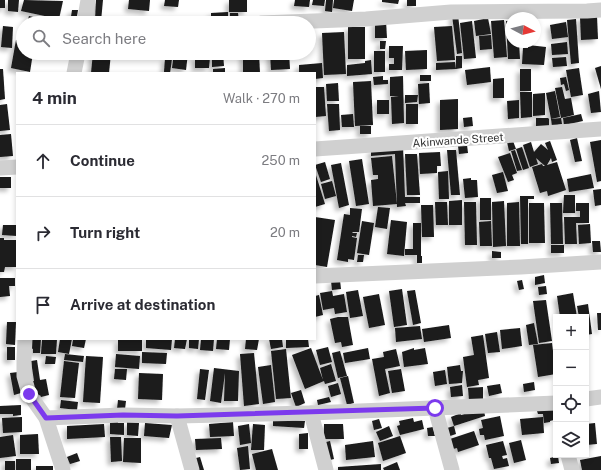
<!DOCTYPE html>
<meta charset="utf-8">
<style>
body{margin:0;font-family:"Public Sans",sans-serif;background:#f2f2f3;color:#2b2b33}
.controls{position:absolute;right:12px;bottom:12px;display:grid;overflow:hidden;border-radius:0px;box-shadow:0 2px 6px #0003}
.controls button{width:36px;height:36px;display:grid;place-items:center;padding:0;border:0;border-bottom:1px solid #e1e1e2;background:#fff;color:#2b2b33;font:20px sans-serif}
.compass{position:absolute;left:505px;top:12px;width:36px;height:36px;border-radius:50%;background:#fff;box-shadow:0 2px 6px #0003;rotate:97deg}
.stop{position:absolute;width:12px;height:12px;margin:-9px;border:3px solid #7c3aed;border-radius:50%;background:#fff}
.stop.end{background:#7c3aed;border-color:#fff;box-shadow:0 1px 4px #0008}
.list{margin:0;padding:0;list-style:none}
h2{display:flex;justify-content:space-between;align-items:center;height:52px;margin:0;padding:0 16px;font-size:17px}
h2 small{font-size:13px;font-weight:400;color:#7c7c81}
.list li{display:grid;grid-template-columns:26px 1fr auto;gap:12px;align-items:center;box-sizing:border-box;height:72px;padding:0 16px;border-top:1px solid #e1e1e2}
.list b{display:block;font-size:15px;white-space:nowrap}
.list em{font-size:13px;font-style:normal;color:#7c7c81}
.icon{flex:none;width:22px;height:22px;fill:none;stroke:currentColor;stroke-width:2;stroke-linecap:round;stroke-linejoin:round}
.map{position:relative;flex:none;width:601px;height:470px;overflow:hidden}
.search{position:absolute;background:#fff;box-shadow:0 2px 6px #0003;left:16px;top:16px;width:300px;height:44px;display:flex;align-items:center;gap:10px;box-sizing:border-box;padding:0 14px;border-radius:22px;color:#7c7c81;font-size:15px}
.panel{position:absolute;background:#fff;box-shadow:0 2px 6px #0003;left:16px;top:72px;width:300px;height:268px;border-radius:0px}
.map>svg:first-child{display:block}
.building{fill:#1a1a1a;filter:url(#shadow)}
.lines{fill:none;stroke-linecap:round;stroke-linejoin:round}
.minor{stroke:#d0d0d0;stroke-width:15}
.route{stroke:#7c3aed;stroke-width:5}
.labels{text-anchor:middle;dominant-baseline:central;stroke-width:4;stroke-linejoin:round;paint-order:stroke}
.street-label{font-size:11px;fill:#333;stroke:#fff}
</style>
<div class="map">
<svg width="601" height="470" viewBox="0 0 601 470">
<defs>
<filter id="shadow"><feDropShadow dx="-3.5" dy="3.5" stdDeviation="2" flood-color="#0004"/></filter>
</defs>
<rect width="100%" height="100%" fill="#fff"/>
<!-- building -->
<g class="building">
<rect x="0" y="0" width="5" height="8"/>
<polygon points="8,0 19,0 18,12 8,11"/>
<polygon points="24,0 63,1 59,19 21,11"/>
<polygon points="96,0 103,0 101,21 95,20"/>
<polygon points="129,0 150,0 149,11 128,9"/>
<polygon points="165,0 179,0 178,7 164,6"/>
<rect x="229" y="0" width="18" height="12"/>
<polygon points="295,0 310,0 309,7 294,6"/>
<polygon points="313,0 325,0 324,6 312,5"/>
<polygon points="326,0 333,0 332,12 325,11"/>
<polygon points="334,0 354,0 352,11 333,8"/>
<polygon points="382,0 399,0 398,4 382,2"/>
<rect x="407" y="0" width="9" height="6"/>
<polygon points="72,10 78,10 76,23 70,23"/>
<polygon points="228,12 228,21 217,22 217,20 211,20 211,13"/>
<polygon points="230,13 238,13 239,21 230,21"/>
<polygon points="458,14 462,53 457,54 452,15"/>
<polygon points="29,16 55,22 55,23 27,23"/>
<polygon points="143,16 152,17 152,23 142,23"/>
<polygon points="597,16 598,39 581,40 580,17"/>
<polygon points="124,17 134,18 134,23 124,23"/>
<polygon points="177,17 178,23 159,23 159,19"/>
<polygon points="488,18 491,34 476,36 474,21"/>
<polygon points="576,19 579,63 571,64 567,20"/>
<polygon points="504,20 507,57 494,58 491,21"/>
<polygon points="375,21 386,21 387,38 375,38"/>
<polygon points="472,21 476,58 464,59 460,23"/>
<polygon points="506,21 511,21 511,42 519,42 520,59 508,59"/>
<polygon points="566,22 568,37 552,39 550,25"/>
<polygon points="3,26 13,27 12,48 1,47"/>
<polygon points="452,26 455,60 437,61 434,27"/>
<rect x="348" y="27" width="17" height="32"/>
<polygon points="344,32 346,74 324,75 322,33"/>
<polygon points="491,35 492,49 480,50 479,36"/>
<polygon points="16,40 23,41 23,53 33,53 30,72 11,68"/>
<polygon points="380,41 386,41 385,49 380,49"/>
<polygon points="567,42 568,54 552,55 551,44"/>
<polygon points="528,45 546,47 544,65 522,64 523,48 528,48"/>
<polygon points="389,46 403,46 402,70 389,70 389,64 394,64 394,58 389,58"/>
<polygon points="427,50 427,69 406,70 405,51"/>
<rect x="374" y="51" width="11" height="21"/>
<polygon points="93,53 111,53 109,73 91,73"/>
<polygon points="174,53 188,53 186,70 172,68"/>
<polygon points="212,53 223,53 224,66 212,67"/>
<polygon points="243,53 259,53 260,73 243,73"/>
<polygon points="270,53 289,53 290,69 271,70"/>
<polygon points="456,56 462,56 462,68 456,69"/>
<polygon points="195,57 210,57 209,68 195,68"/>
<polygon points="566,57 567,66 553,67 552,58"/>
<polygon points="165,58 172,59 170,73 164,72"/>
<polygon points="371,60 372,74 347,76 347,65 365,63 365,61"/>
<polygon points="455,62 456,69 436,70 436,63"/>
<polygon points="322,63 323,78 315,79 315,73 299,73 299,65"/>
<polygon points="601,66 601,89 595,68"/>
<polygon points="490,67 491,82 467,85 465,70"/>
<polygon points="225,68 225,73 213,73 213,69"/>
<polygon points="579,68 583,95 571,97 566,70"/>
<polygon points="0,69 3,69 5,99 0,100"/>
<rect x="520" y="69" width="11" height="22"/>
<rect x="420" y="75" width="11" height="6"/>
<polygon points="383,76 383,80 388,80 388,84 374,85 373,77"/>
<polygon points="403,76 404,123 392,124 391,97 399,96 390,96 390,77"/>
<polygon points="566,77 569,90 566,91 564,84 561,85 560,78"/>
<polygon points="504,78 504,98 493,98 493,79"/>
<polygon points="371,81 373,125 355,126 353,82"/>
<polygon points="338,83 339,101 327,101 326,84"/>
<polygon points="429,83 430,103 419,104 418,84"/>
<polygon points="315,87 324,87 326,116 315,117"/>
<polygon points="562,87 565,99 571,98 574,115 561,118 555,88"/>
<polygon points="555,91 560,117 551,119 546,93"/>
<polygon points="599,91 601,112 591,113 588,94"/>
<polygon points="520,92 532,92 532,117 521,118"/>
<polygon points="545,93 545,115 533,116 533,94"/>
<polygon points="405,95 418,95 417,102 405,103"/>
<polygon points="458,99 458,129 440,130 440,100"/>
<rect x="377" y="100" width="12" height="14"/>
<polygon points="519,100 519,118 508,119 507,101"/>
<polygon points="7,104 10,130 0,131 0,105"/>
<polygon points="327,104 339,104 340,130 329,131"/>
<rect x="406" y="104" width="12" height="20"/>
<polygon points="353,114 354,127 342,127 341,115"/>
<polygon points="581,114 583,121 564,125 563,118"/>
<polygon points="472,117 473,126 464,127 463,118"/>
<polygon points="536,118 548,118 549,119 549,127 536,127"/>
<polygon points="561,118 562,124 552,126 551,119"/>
<rect x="360" y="126" width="11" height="8"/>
<polygon points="11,134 13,156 0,157 0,135"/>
<polygon points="577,138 582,161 575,162 570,140"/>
<polygon points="601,140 601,181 597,182 590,142"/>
<polygon points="513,141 516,149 509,151 507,142"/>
<polygon points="550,141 557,160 552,162 551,158 547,165 557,162 566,190 548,196 547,191 540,193 532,167 542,164 543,166 545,166 536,158 538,164 530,167 523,145 531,142 534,152 541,144 548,150 545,143"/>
<polygon points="467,145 468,153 459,154 458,146"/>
<polygon points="403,146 405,197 420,197 420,203 405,203 406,206 397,207 395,154 371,156 371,150"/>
<polygon points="522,147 529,168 523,170 516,149"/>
<polygon points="447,150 456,150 460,195 451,195"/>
<polygon points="515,150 522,170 517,171 511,151"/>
<polygon points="440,152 441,166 437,166 437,173 420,174 419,153"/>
<polygon points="510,153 517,173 512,175 514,180 508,182 498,157"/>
<polygon points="405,154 417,154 420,195 407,195"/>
<polygon points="392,156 397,204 373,206 371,180 378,179 378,175 373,175 371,158"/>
<polygon points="362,159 369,204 356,206 349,161"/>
<polygon points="325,162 330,179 321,182 315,165"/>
<polygon points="341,163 349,205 339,208 331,165"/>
<polygon points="448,171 449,199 439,199 438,172"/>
<polygon points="315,172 325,204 315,207"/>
<polygon points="503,172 508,191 497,193 492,175"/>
<polygon points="591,174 594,188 569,192 567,179"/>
<rect x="0" y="177" width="11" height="11"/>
<polygon points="471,178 471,180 477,180 478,197 465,198 463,179"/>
<polygon points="332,181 336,196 325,199 321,184"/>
<polygon points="601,189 601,205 595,206 593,190"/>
<polygon points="564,195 575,195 575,213 563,213"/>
<polygon points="520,196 534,196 534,199 528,199 528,244 521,244"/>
<rect x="480" y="198" width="11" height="22"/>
<polygon points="462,200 462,225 449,225 449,201"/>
<polygon points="504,201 506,246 493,247 492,202"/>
<polygon points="435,202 447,202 448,225 436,225"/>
<polygon points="464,202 476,202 477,245 465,245"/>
<polygon points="519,202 520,246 507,246 507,203"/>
<polygon points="529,203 544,203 545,243 529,243"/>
<polygon points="550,203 562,203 563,244 551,244"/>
<polygon points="576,203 589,203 589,223 576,223 577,244 565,244 564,217 580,217 580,211 576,211"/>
<polygon points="421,205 433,205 434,237 422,237"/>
<polygon points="378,207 390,208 387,229 375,227"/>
<polygon points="350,208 362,209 359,232 353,232 352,233 357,233 356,237 352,236 352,237 357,238 354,260 348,259 348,262 337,260 344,214 350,215"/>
<polygon points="315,217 335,220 327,267 315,265"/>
<polygon points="391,220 407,222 404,256 387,254"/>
<polygon points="362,221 374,223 369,255 357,253"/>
<polygon points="491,221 492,246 480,246 479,222"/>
<polygon points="413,223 421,223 421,256 422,256 422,263 417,263 417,255 405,255 405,249 413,249"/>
<polygon points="590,224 591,243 579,244 578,225"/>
<polygon points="3,225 17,225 17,236 2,235"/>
<polygon points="0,238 4,238 4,240 17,240 17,267 5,267 4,272 0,272"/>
<polygon points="592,241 600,241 601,252 593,252"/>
<rect x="551" y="245" width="13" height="8"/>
<polygon points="492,251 501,252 501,258 492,258"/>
<polygon points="358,255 364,255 363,262 357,262"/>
<polygon points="544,275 545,283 535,285 535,277"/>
<polygon points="0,278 15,278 15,286 9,286 10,296 0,297"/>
<polygon points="340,280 341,289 332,290 331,281"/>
<polygon points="522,280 524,289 519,290 517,281"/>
<polygon points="546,286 547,294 539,295 538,287"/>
<polygon points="402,289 407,325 394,327 389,291"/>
<polygon points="358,290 363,316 350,318 346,292"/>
<polygon points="415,290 421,323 413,325 407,291"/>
<polygon points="332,291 333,296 344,294 347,312 335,314 334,308 323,310 320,293"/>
<polygon points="573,293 577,317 560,317 557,296"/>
<polygon points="379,294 385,325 369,328 363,297"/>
<polygon points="319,295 323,315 315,317 315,296"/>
<polygon points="546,300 552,341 539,343 533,301"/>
<polygon points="588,304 592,334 586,335 586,317 579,317 577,306"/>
<polygon points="597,313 601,313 601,330 598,330"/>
<polygon points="338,317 348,317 353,345 342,347 341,342 335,343 330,319"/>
<polygon points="7,322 16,322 15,345 6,344"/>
<polygon points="534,323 538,344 529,345 526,325"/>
<polygon points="449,325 451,338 424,342 422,329"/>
<polygon points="420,326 422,339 396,342 395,328"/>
<polygon points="520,328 522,346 502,349 500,330"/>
<polygon points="497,332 500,352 488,353 485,334"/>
<polygon points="483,335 489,378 478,380 479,385 467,387 463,357 474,355 471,337"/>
<polygon points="31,339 41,339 40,353 33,353 33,349 31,348"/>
<polygon points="42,339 57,339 56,354 41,354"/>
<polygon points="60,339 72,339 69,354 58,352"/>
<polygon points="73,339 86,339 84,348 72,346"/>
<polygon points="146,339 172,339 171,350 146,348"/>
<polygon points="175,339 187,339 185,349 174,348"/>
<polygon points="189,339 199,339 198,349 189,348"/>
<polygon points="201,339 214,339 213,351 200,350"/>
<polygon points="217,339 230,339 229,350 216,349"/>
<polygon points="246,339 259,339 257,350 245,349"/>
<polygon points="269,339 282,339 283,347 271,349"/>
<polygon points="286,339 308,339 309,347 286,348"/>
<rect x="118" y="340" width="24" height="11"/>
<polygon points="552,343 556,374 538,377 533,345"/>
<rect x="7" y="347" width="8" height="13"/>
<polygon points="328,347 332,362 320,365 316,350"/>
<polygon points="311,348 323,380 320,368 331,364 336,381 325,384 324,381 305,389 292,355"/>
<polygon points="368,348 370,359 345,363 343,353"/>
<polygon points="414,348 414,350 425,348 428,364 404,367 402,352"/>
<polygon points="286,349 291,398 276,399 271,351"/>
<polygon points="396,349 400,366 385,369 390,393 379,396 372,359 384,357 383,352"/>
<polygon points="340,351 347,376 338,378 332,353"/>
<polygon points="142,352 167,353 166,364 142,363"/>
<polygon points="254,353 259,404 244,406 240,354"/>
<polygon points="65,354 84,356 83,362 64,360"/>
<polygon points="116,354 140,356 139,369 115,367"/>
<polygon points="46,356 56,357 55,364 45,364"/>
<polygon points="86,356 103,357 100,403 83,402"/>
<polygon points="37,360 40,380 46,379 49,395 41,397 40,395 37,396 31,381 34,381 31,361"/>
<polygon points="64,361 79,363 75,398 60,397"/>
<polygon points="271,365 275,402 263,404 258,367"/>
<polygon points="460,365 461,371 463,371 462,383 449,384 447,367"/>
<polygon points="214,368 239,371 238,401 224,401 225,373 221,403 210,401"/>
<polygon points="115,369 127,369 126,380 114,379"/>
<polygon points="200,369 209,370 205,400 197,399"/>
<polygon points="401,369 405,391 392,393 388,371"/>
<polygon points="445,370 447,384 435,386 433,372"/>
<polygon points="18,372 21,393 14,395 10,373"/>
<polygon points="139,373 163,374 162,400 138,399"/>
<polygon points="348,376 354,403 347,405 340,378"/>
<polygon points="534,382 535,390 524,392 523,384"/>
<polygon points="338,383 341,394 331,397 328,386"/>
<polygon points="500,384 502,393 489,396 487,386"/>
<polygon points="462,385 463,396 451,397 450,387"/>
<polygon points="483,387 483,399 469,400 468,388"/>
<polygon points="301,390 305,403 296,407 291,393"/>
<polygon points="329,397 331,402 318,405 317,400"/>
<polygon points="61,400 78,402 77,410 60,408"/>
<polygon points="118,400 126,401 125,409 117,409"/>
<polygon points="21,405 21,415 13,416 13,414 0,414 0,406"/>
<polygon points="553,407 554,420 550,421 550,422 544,423 543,414 538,414 537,411"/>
<polygon points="477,410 484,410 485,416 454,426 456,434 450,436 447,428 454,426 451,417 461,413 461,415"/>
<polygon points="500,416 504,436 485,440 484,435 480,435 479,429 483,428 481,420"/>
<polygon points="22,417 22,432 3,433 2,418"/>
<polygon points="543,417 544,433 522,435 520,419"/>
<polygon points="413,418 414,422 422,420 424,429 400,435 397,426 400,425 399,421"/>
<polygon points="273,419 305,421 304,428 273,426"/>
<polygon points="379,419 382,428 374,430 372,421"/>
<polygon points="110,421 118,421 118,423 124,423 124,435 110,434"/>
<polygon points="127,422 139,423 138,436 127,435"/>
<polygon points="233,422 234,436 210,437 209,424"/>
<polygon points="145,423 172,425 169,438 144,436"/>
<polygon points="595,423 597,444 586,445 586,424"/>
<polygon points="104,424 105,437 67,439 67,426"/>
<polygon points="249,424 251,443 240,445 238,426"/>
<polygon points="253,424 265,425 264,450 251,450"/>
<polygon points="324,424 343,424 344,439 324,439"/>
<polygon points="389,426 393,436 380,441 376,432"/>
<polygon points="433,427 435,436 428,436 427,428"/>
<polygon points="474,431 479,445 458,452 457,448 453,449 450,439"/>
<polygon points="308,433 308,449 299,449 299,434"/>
<polygon points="38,434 39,454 20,454 20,435"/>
<polygon points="13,435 16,456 0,458 0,437"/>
<polygon points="400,436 406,453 383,461 378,443"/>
<polygon points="110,437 121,437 122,461 111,462"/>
<polygon points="124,438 141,438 141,463 123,462"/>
<polygon points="221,438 222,449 196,450 195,439"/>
<polygon points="521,440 526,460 514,463 509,443"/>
<polygon points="330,441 334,459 326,461 322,443"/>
<polygon points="373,441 375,457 346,460 345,445"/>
<polygon points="503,441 507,455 502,456 503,459 507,458 509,466 494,469 491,458 489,458 486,445"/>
<polygon points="248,446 250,469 240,470 237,448"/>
<polygon points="272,449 278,470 256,470 252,454"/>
<polygon points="77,453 80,461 70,464 67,457"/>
<polygon points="558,456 559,463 551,464 550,458"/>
<polygon points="601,456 601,470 582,470 580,460"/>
<polygon points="200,457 204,470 195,470 192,459"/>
<rect x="16" y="459" width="15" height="11"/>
<rect x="5" y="461" width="10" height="9"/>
<polygon points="397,462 400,470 384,470 383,468"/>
<polygon points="381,464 381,470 338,470 338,467"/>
<rect x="36" y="466" width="17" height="4"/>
</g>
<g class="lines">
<!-- minor -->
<g class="minor">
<polyline points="84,23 88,0"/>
<polyline points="261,23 366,19 451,12 587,11 601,10"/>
<polyline points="74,73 78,53"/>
<polyline points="315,149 601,129"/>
<polyline points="0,168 17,167"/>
<polyline points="315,276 521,267 601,262"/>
<polyline points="25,339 24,359 24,376 29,394 46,418 63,470"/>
<polyline points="586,399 601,397"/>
<polyline points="435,408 452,470"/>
<polyline points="311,413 556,403"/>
<polyline points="177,416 192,470"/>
<polyline points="46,418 123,415 177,416 311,413 326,470"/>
<polyline points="568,455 572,470"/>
</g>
</g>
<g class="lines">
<!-- route -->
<polyline class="route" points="29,394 46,418 123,415 177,416 435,408"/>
</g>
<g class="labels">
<!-- street labels -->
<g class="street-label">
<text transform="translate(458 140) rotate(-4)">Akinwande Street</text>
</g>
</g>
</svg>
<div class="controls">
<button>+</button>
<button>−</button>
<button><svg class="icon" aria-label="locate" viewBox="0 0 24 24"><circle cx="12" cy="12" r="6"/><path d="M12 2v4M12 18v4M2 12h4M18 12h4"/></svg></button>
<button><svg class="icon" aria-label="layers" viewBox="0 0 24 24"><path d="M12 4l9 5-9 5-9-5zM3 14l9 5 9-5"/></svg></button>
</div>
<svg class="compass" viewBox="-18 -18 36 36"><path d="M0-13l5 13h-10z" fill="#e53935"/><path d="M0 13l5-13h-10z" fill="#7c7c81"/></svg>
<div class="stop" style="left:435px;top:408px"></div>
<div class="stop end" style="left:29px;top:394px"></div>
<div class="search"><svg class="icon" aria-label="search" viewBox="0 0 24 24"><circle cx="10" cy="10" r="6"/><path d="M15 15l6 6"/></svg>Search here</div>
<section class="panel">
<h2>4 min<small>Walk · 270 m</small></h2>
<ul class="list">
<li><svg class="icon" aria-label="ahead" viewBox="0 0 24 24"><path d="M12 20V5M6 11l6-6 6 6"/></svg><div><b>Continue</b></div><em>250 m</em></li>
<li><svg class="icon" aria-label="right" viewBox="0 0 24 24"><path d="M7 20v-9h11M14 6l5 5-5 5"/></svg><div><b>Turn right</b></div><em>20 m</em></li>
<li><svg class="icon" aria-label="arrive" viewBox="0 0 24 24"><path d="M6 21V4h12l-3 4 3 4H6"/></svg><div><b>Arrive at destination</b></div></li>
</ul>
</section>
</div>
